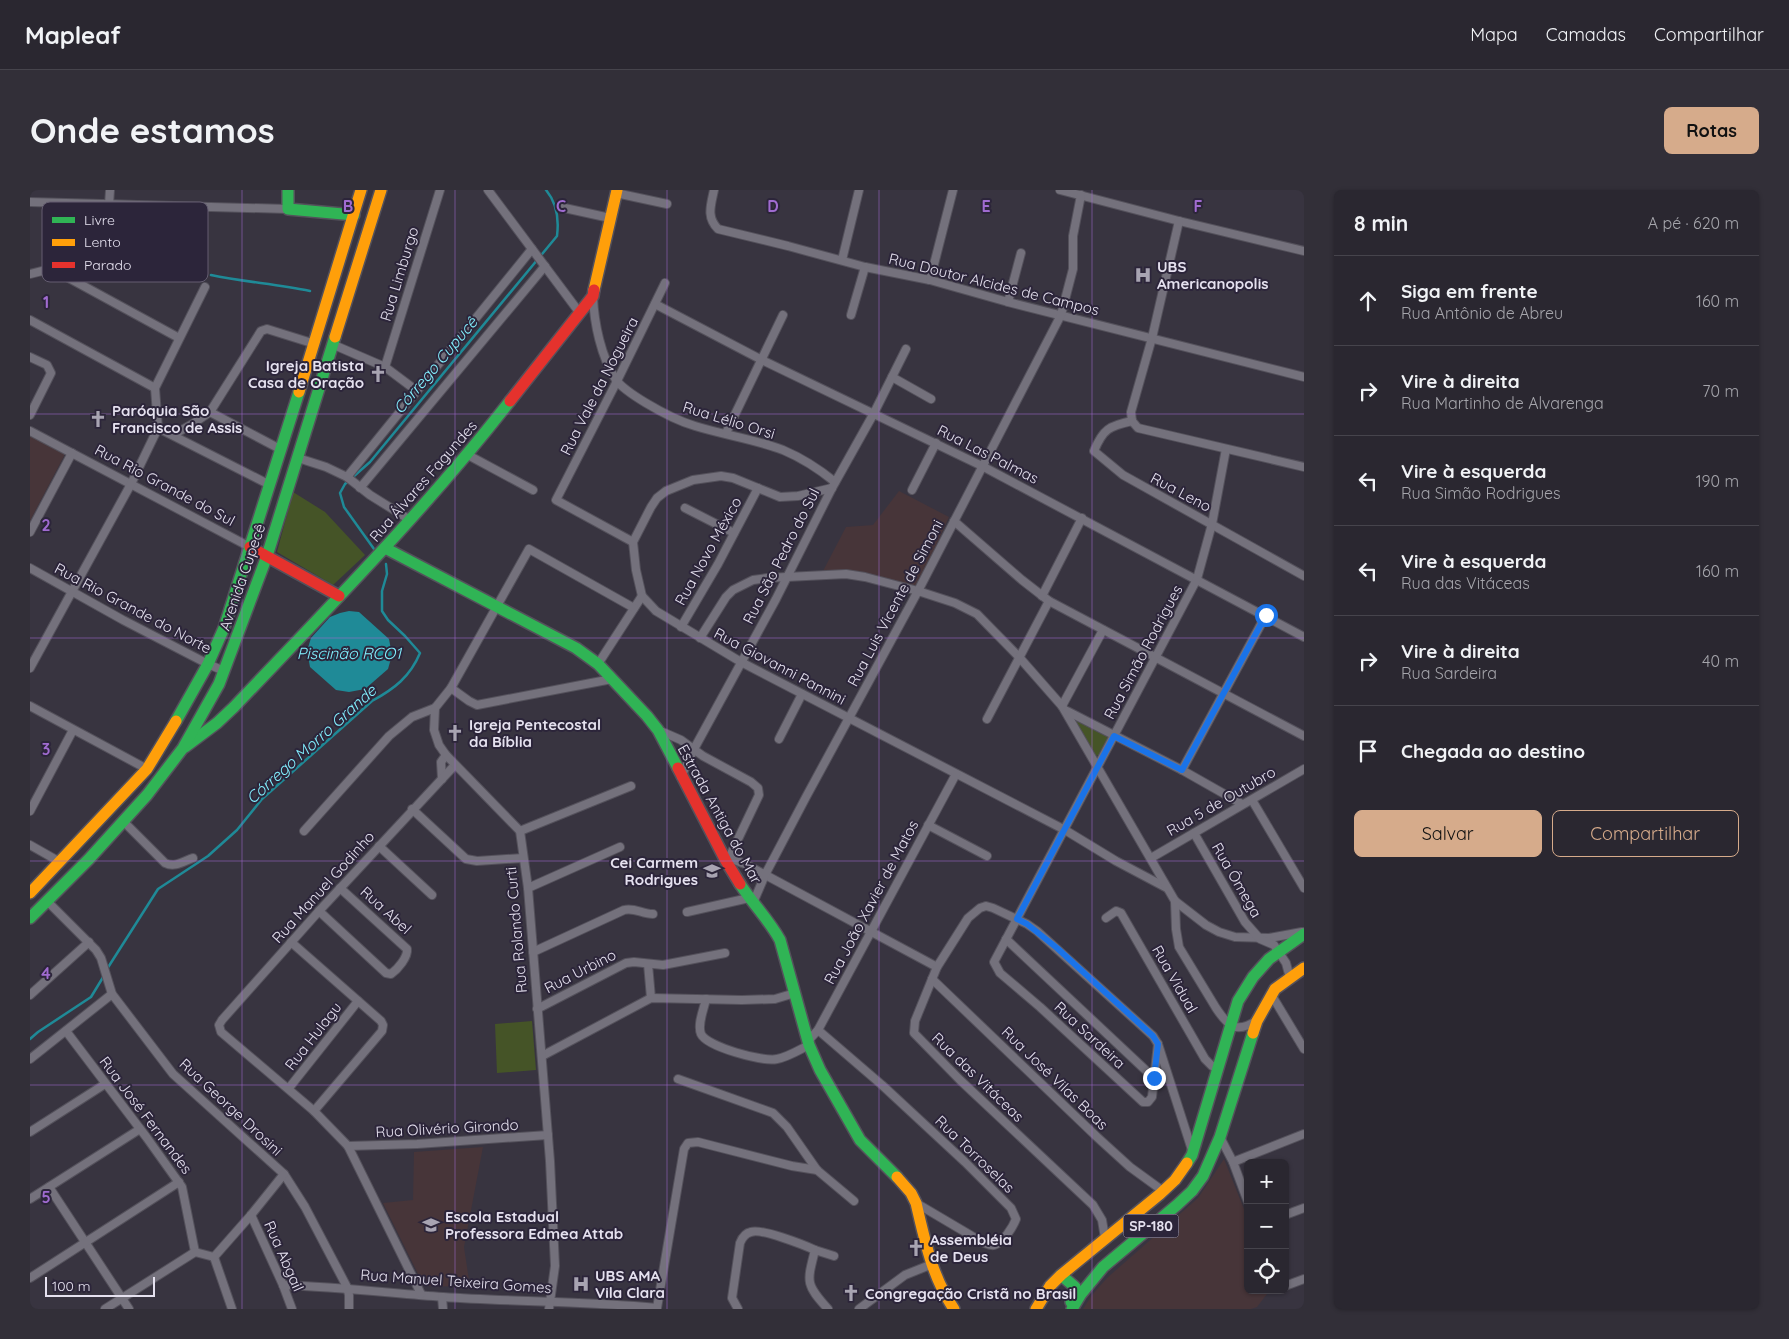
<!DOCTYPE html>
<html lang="pt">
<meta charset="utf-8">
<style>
body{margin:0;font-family:Quicksand,sans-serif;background:#322f38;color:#f1f3f6}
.controls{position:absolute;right:15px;bottom:15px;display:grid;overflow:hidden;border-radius:8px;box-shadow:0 1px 4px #0004}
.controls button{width:45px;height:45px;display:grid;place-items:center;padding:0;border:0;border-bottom:1px solid #46444c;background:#2a2730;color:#f1f3f6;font:25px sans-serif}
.scale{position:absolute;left:15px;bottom:12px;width:110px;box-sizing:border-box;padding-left:5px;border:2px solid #e5e1ef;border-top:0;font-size:14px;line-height:18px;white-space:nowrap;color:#e5e1ef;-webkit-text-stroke:4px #2c253a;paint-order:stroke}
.stop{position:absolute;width:15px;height:15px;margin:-11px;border:4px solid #1a73e8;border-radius:50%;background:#fff}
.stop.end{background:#1a73e8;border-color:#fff;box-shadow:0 1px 5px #0008}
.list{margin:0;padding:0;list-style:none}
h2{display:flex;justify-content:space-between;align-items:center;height:65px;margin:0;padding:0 20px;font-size:21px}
h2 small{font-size:16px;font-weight:400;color:#a5a5ab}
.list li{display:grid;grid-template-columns:32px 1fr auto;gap:15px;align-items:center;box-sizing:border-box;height:90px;padding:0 20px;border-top:1px solid #46444c}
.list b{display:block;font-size:19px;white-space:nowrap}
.list p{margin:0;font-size:16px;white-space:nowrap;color:#a5a5ab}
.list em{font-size:16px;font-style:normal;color:#a5a5ab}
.actions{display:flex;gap:10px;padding:15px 20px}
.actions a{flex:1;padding:11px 0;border:1px solid #d6ab8b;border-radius:8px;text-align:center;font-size:18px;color:#d6ab8b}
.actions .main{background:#d6ab8b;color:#111}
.icon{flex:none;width:28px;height:28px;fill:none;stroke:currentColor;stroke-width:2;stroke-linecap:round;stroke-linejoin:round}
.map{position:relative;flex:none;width:1274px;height:1119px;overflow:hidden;border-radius:8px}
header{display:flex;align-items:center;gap:30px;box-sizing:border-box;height:70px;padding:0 25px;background:#2a2730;border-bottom:1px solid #46444c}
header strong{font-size:24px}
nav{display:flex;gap:28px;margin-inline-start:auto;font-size:18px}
.intro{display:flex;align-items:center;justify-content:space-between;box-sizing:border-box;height:120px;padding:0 30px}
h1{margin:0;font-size:35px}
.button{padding:12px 22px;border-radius:8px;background:#d6ab8b;color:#111;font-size:18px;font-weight:700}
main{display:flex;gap:30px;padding:0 30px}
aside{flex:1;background:#2a2730;border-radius:8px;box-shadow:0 1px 4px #0004}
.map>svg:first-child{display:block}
.education{fill:#473539}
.green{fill:#455427}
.water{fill:#1f8a97}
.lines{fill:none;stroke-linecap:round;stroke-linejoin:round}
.stream{stroke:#1f8a97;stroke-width:2.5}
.street-casing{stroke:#54515b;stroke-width:10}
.fast-casing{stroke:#54515b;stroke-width:14}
.slow-casing{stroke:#54515b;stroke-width:14}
.jam-casing{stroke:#54515b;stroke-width:14}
.street{stroke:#74717c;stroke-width:8}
.fast{stroke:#30b455;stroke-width:11}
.slow{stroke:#ff9f0a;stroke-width:11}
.jam{stroke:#e5322d;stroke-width:11}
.route{stroke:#1a73e8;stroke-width:6}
.grid{fill:none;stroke:#a06bd0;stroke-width:1;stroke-opacity:0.55}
.labels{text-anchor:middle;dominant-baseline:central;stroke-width:4;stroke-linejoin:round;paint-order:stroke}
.shield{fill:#2c253a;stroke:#aea9b9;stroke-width:1}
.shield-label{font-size:14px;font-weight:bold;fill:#e5e1ef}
.poi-label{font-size:15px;font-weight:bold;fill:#e5e1ef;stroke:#2c253a;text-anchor:start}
.street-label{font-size:15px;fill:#e5e1ef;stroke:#2c253a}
.water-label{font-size:16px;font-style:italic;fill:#83f1ff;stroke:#2c253a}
.key{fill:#2c253a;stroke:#645d70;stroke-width:1}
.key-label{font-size:14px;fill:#e5e1ef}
.grid-label{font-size:16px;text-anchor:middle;font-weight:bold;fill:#a06bd0;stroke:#2c253a;stroke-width:4;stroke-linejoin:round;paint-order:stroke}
</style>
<header>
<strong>Mapleaf</strong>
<nav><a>Mapa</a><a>Camadas</a><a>Compartilhar</a></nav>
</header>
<div class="intro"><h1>Onde estamos</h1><a class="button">Rotas</a></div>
<main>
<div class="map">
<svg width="1274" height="1119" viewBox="0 0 1274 1119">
<rect width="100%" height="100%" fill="#383440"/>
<!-- education -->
<g class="education">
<polygon points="0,246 34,264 34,266 0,331"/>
<polygon points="869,301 919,327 889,394 884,396 813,380 793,381 816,337 843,335"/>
<polygon points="453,957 434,1057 440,1097 398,1096 392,1092 353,1013 383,1010 384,962"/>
<polygon points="1194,969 1218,1029 1218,1100 1240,1100 1227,1117 1221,1119 1053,1119 1062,1105 1077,1088 1168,1008"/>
</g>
<!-- green -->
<g class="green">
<polygon points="263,302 295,322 335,365 303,395 247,362"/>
<polygon points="1048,529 1078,546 1079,548 1070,565 1064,566 1045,531"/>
<polygon points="502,831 506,880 467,883 465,834"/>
</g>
<!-- water -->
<polygon class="water" points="319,421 329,422 359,449 362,465 358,479 335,499 319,502 306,500 280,477 277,461 281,448 300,427 310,423"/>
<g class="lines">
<!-- stream -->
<g class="stream">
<path d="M181 85C214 92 247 94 280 101"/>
<path d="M344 359 314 317 310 303 315 294 340 272 527 46C529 30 527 13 516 0"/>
<path d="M77 779 128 699 178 666 207 640 232 609 342 511C364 499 380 487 390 463L375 446 358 430 352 421V401L357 384 356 374"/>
<polyline points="0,849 8,842 61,807 75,784"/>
</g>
<!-- street casing -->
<g class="street-casing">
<g id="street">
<polyline points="458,0 549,122"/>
<path d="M684 0C681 15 676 27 688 39L758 56 835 77 900 90 978 112 1274 187"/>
<polyline points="1030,0 1149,31 1274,61"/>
<polyline points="586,3 637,14"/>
<polyline points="0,12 258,19"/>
<polyline points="79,15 80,0"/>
<polyline points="530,17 580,28"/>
<polyline points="812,70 829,0"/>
<polyline points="0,84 16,80 26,81 149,148"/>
<polyline points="900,90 923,0"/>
<path d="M563 106C564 133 571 167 586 190 593 199 606 207 616 213 631 222 648 231 665 236 694 245 724 249 753 260 772 268 789 279 805 292"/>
<polyline points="978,112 991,63"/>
<polyline points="625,114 732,170 952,276 1274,447"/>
<polyline points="821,125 835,77"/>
<polyline points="0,130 125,198"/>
<polyline points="304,155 355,177 387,201"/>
<polyline points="0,167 17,175 21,183 0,225"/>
<polyline points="355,177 410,0"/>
<polyline points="862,187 901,209"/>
<polyline points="180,222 250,259"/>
<path d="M1102 231C1079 236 1073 239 1064 261L1093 285 1274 386"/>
<polyline points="1102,231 1101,222 1122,148 1149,31"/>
<polyline points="1102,231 1108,238 1274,277"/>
<polyline points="128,238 240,295"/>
<polyline points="0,241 220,357"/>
<polyline points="696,243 753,125"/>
<polyline points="143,245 164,233 180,222 231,141 237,139 285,154"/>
<polyline points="438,265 503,300"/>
<polyline points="268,268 296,277 317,287 340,305 380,330"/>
<polyline points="317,287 502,59"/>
<polyline points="330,298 515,76"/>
<polyline points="802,298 768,306 750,307 703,288 691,286 663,290 636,301 627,308 621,317 603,352 606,380 612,406 626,421 711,472 1035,640 1086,671 1137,698"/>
<polyline points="882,300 906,253"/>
<polyline points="655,318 704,343"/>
<polyline points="924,331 992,390 1019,411 1274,546"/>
<polyline points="0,342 42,263"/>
<polyline points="603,352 526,310 587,191 635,93"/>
<polyline points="0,378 93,430 178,474 194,481"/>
<polyline points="1012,406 1052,328"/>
<polyline points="651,437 688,374 728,298"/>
<polyline points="670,448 696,407 703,400 723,390 737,388 816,384 835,387 888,401 925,413 947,424 989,467 1032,516 1145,711 1176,735 1189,742 1205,747 1239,748 1272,742"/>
<polyline points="568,474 612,406"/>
<polyline points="0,478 101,294 128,238 125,198 175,97"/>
<polyline points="421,498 439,511 447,515 582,489"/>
<polyline points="0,516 117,579"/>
<polyline points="1032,516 1073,440"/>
<polyline points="1037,521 1152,580 1212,614"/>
<polyline points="957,529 1019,411"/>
<polyline points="628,540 651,550 673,566 721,592 728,598 729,605 699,668 697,671"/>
<polyline points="749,549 772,504"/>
<polyline points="1152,580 1236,425"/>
<polyline points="651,587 664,559 746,409 802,298 844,223 876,159"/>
<polyline points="412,589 411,572 416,565"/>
<polyline points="1222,610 1274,698"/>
<polyline points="382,619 436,669 447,671 493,668"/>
<polyline points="0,621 43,540"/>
<path d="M94 632 135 673C145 678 154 671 163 668"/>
<polyline points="898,635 957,666"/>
<polyline points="274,641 359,546 382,527 405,518"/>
<polyline points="490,641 601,596"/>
<polyline points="1164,643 1215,732 1230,749 1244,755 1256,773 1260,788"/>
<polyline points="0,655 30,672"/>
<polyline points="349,656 402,705"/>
<polyline points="699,668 715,674 907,777"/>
<polyline points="1121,668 1274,579"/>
<polyline points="498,698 590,657"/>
<polyline points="17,711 66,760 71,768 82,804 143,884 254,984 275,1017 317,1097 319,1105 319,1119"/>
<path d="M1145 711 1146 739 1149 757 1186 818C1198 836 1206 844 1226 831"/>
<polyline points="723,713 735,685 776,607 888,401 1031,125 1043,79 1043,46 1051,5"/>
<path d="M289 721 356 783 361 784C368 779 378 767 377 759L310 698"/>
<polyline points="657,722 719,708"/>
<polyline points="1076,728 1086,721 1091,723 1175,869 1182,876 1188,879"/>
<polyline points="976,749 1124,888"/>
<polyline points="261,752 351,831 353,835 352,841 284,921"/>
<path d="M503 762 594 720C604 717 612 724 623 724"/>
<polyline points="618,774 621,808"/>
<polyline points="902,789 1067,947 1100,977 1133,1001"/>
<polyline points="1241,804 1274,859"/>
<polyline points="0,805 59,752"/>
<path d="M676 809C674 819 667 834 671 844 677 857 733 872 747 869 758 867 769 860 779 855"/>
<polyline points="507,819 596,773 604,772 633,775 695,763"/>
<path d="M788 840 852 895 935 972 981 1018 986 1029C983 1037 973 1053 964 1055 960 1056 955 1053 952 1052L886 1013"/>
<polyline points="36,841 117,948 152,997 165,1062"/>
<polyline points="778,851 788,840 926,584"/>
<polyline points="1128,854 1122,907 1118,912 1113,912 1010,817 970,783 964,772 1167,389 1182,334 1196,259"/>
<polyline points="512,866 621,808 712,810 745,809 765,803"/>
<polyline points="0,869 82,804"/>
<polyline points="648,889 743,923 757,937 787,980 824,1011"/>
<polyline points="259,898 328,811"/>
<polyline points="0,942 75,894"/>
<polyline points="1190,947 1203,972 1218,1012"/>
<polyline points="318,956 387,954 518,945"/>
<polyline points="1203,972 1274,944"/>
<polyline points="19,997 99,1119"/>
<polyline points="0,1009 110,939"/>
<polyline points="221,1025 253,1095 262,1119"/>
<polyline points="1255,1025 1274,1018"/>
<polyline points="1075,1048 1072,1030 1063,1015 930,890 884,843 885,831 907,777 938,728 950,718 956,716 963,718 997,734 1007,741 1123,846 1128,854 1162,960"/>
<polyline points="785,1060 804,1066"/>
<polyline points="184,1067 221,1025 254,984"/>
<polyline points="184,1067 202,1119"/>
<polyline points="0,1088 149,992"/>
<path d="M253 1095C307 1097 360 1103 413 1107 484 1112 556 1111 627 1118"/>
<polyline points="1255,1096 1274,1089"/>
<polyline points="391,1104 318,956 284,921 191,842 189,835 192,830 289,721 424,576"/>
<polyline points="412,1107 413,1119"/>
<polyline points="627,1118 654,959 658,953 668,952 762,976 787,980"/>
<polyline points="75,1119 165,1062 184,1067"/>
<polyline points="519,1119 525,1076 520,971 498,698 490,641 416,565 409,555 404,540 405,518 421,498 499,359 604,418"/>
<path d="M708 1119 702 1108 710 1053C712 1048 716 1043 721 1042 731 1038 774 1055 785 1060 777 1092 775 1094 798 1119"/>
<polyline points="829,1119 875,1085 900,1075"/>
</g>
</g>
<!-- fast casing -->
<g class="fast-casing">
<g id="fast">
<polyline points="258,0 258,19 324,25"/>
<polyline points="355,358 546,458 568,474 617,526 628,540 648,578"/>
<polyline points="146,531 178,474 194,438 269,202"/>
<path d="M155 557 187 533 204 517C299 417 395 320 480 211"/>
<path d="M710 694C723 714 739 730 750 750L779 855 790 880 830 950 867 987"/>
<polyline points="0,728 59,669 117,605 153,558 189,494 237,366 305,147"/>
<polyline points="1157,973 1162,965 1208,811 1223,787 1239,769 1274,744"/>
<polyline points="1031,1085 1045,1097 1041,1112"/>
<polyline points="1042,1119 1051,1104 1073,1077 1147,1015 1162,1001 1173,986 1190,947 1223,843"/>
</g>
</g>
<!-- slow casing -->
<g class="slow-casing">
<g id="slow">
<polyline points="564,100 587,0"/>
<polyline points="305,147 351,0"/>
<polyline points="269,202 331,0"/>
<polyline points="0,703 117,579 146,531"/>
<polyline points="1223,843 1227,831 1245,799 1274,778"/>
<path d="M867 987 881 1003 886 1013C895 1051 902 1087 924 1119"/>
<polyline points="1006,1119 1020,1096 1031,1085 1130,1004 1145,990 1157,973"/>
</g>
</g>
<!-- jam casing -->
<g class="jam-casing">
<g id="jam">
<polyline points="480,211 563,106 564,100"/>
<polyline points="220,357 309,406"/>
<polyline points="648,578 696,671 710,694"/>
</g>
</g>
<!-- street -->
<use href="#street" class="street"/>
<!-- fast -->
<use href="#fast" class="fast"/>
<!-- slow -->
<use href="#slow" class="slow"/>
<!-- jam -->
<use href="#jam" class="jam"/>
</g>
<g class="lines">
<!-- route -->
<polyline class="route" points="1124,888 1128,854 1123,846 1027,758 997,734 987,729 1084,546 1152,580 1236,425"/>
</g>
<!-- grid -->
<path class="grid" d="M212 0V1119M425 0V1119M637 0V1119M849 0V1119M1062 0V1119M0 224H1274M0 448H1274M0 671H1274M0 895H1274"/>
<!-- icons -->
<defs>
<g id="hospital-bare" transform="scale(1.35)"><path d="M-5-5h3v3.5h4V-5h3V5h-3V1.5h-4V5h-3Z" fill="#a8a4b2" stroke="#2c253a" stroke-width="2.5" paint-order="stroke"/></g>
<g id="church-bare" transform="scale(1.35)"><path d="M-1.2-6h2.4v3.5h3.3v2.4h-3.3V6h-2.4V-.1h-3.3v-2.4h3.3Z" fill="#a8a4b2" stroke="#2c253a" stroke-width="2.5" paint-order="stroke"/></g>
<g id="school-bare" transform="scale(1.35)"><path d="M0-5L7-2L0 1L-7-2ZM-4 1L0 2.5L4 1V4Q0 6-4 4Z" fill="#a8a4b2" stroke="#2c253a" stroke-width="2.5" paint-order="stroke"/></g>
</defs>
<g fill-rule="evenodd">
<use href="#hospital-bare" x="1113" y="85"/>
<use href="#church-bare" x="348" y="184"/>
<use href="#church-bare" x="68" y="229"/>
<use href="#church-bare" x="425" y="543"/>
<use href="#school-bare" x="682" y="681"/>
<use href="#school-bare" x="401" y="1035"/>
<use href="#church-bare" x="886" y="1058"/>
<use href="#hospital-bare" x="551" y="1094"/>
<use href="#church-bare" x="821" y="1103"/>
</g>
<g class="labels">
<!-- shield labels -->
<rect class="shield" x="1093.5" y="1024.5" width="55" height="23" rx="4"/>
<g class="shield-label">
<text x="1121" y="1036">SP-180</text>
</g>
<!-- poi labels -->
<g class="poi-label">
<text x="1127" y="76">UBS<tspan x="1127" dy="17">Americanopolis</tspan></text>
<text x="334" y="175" text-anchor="end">Igreja Batista<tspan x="334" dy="17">Casa de Oração</tspan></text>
<text x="82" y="220">Paróquia São<tspan x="82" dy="17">Francisco de Assis</tspan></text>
<text x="439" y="534">Igreja Pentecostal<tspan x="439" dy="17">da Bíblia</tspan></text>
<text x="668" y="672" text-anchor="end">Cei Carmem<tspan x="668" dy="17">Rodrigues</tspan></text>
<text x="415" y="1026">Escola Estadual<tspan x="415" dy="17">Professora Edmea Attab</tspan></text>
<text x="900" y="1049">Assembléia<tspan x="900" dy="17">de Deus</tspan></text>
<text x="565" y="1085">UBS AMA<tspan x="565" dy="17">Vila Clara</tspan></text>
<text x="835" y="1103">Congregação Cristã no Brasil</text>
</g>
<!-- street labels -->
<g class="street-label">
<text transform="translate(369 84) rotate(-73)">Rua Limburgo</text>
<text transform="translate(964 94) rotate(14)">Rua Doutor Alcides de Campos</text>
<text transform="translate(569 196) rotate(-63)">Rua Vale da Nogueira</text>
<text transform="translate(699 230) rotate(17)">Rua Lélio Orsi</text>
<text transform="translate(958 264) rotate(27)">Rua Las Palmas</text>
<text transform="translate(393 291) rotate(-49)">Rua Álvares Fagundes</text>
<text transform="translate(135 295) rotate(28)">Rua Rio Grande do Sul</text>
<text transform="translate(1151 302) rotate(28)">Rua Leno</text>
<text transform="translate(678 361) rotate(-61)">Rua Novo México</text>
<text transform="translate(751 366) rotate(-63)">Rua São Pedro do Sul</text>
<text transform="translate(212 387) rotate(-71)">Avenida Cupecê</text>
<text transform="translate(865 413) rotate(-62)">Rua Luis Vicente de Simoni</text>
<text transform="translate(103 418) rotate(28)">Rua Rio Grande do Norte</text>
<text transform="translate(1113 462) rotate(-62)">Rua Simão Rodrigues</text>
<text transform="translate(750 476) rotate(28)">Rua Giovanni Pannini</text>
<text transform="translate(1191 611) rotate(-30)">Rua 5 de Outubro</text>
<text transform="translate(690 624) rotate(61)">Estrada Antiga do Mar</text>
<text transform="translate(1207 690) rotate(60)">Rua Ômega</text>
<text transform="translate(293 697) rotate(-48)">Rua Manuel Godinho</text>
<text transform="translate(841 712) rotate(-62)">Rua João Xavier de Matos</text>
<text transform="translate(356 720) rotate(42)">Rua Abel</text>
<text transform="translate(486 740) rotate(-95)">Rua Rolando Curti</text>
<text transform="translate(550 781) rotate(-27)">Rua Urbino</text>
<text transform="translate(1145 789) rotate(60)">Rua Vidual</text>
<text transform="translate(1060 845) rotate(43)">Rua Sardeira</text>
<text transform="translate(283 846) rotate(-52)">Rua Hulagu</text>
<text transform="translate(948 887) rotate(44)">Rua das Vitáceas</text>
<text transform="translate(1025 888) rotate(44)">Rua José Vilas Boas</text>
<text transform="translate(201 917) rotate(43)">Rua George Drosini</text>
<text transform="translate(116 925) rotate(53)">Rua José Fernandes</text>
<text transform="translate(417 938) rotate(-3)">Rua Olivério Girondo</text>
<text transform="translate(945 964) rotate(44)">Rua Torroselas</text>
<text transform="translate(254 1066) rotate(66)">Rua Abgail</text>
<text transform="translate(426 1091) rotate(4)">Rua Manuel Teixeira Gomes</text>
</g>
<!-- water labels -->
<g class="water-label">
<text transform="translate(405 175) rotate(-50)">Córrego Cupucê</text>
<text x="319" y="463">Piscinão RCO1</text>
<text transform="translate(281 554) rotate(-42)">Córrego Morro Grande</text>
</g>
</g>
<!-- legend -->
<rect x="12" y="12" width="166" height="80" rx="8" class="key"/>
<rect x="22" y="27" width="23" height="6" fill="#30b455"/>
<rect x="22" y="49" width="23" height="7" fill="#ff9f0a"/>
<rect x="22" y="72" width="23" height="6" fill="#e5322d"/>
<g class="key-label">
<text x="54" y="35">Livre</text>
<text x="54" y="57">Lento</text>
<text x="54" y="80">Parado</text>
</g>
<g class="grid-label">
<text x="318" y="22">B</text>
<text x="531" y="22">C</text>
<text x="743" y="22">D</text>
<text x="956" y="22">E</text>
<text x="1168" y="22">F</text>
<text x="16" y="118">1</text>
<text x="16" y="341">2</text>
<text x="16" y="565">3</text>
<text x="16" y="789">4</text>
<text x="16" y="1013">5</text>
</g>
</svg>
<div class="controls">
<button>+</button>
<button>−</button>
<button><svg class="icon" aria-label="locate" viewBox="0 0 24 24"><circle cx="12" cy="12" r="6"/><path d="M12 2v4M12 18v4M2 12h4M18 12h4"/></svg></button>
</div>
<div class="scale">100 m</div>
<div class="stop" style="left:1236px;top:425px"></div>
<div class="stop end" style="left:1124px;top:888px"></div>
</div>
<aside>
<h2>8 min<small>A pé · 620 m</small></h2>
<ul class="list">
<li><svg class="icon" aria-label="ahead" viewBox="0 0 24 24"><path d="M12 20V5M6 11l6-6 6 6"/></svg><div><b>Siga em frente</b><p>Rua Antônio de Abreu</p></div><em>160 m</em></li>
<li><svg class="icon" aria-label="right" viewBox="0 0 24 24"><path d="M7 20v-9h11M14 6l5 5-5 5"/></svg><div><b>Vire à direita</b><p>Rua Martinho de Alvarenga</p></div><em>70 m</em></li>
<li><svg class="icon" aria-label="left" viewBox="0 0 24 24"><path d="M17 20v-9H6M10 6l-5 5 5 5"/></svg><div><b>Vire à esquerda</b><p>Rua Simão Rodrigues</p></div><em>190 m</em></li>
<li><svg class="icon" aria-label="left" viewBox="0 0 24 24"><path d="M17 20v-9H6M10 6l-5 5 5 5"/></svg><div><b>Vire à esquerda</b><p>Rua das Vitáceas</p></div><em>160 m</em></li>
<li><svg class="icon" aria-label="right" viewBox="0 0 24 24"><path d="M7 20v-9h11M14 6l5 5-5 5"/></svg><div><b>Vire à direita</b><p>Rua Sardeira</p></div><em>40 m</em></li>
<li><svg class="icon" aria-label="arrive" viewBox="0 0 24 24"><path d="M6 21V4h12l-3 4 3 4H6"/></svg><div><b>Chegada ao destino</b></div></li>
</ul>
<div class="actions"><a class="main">Salvar</a><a>Compartilhar</a></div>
</aside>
</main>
